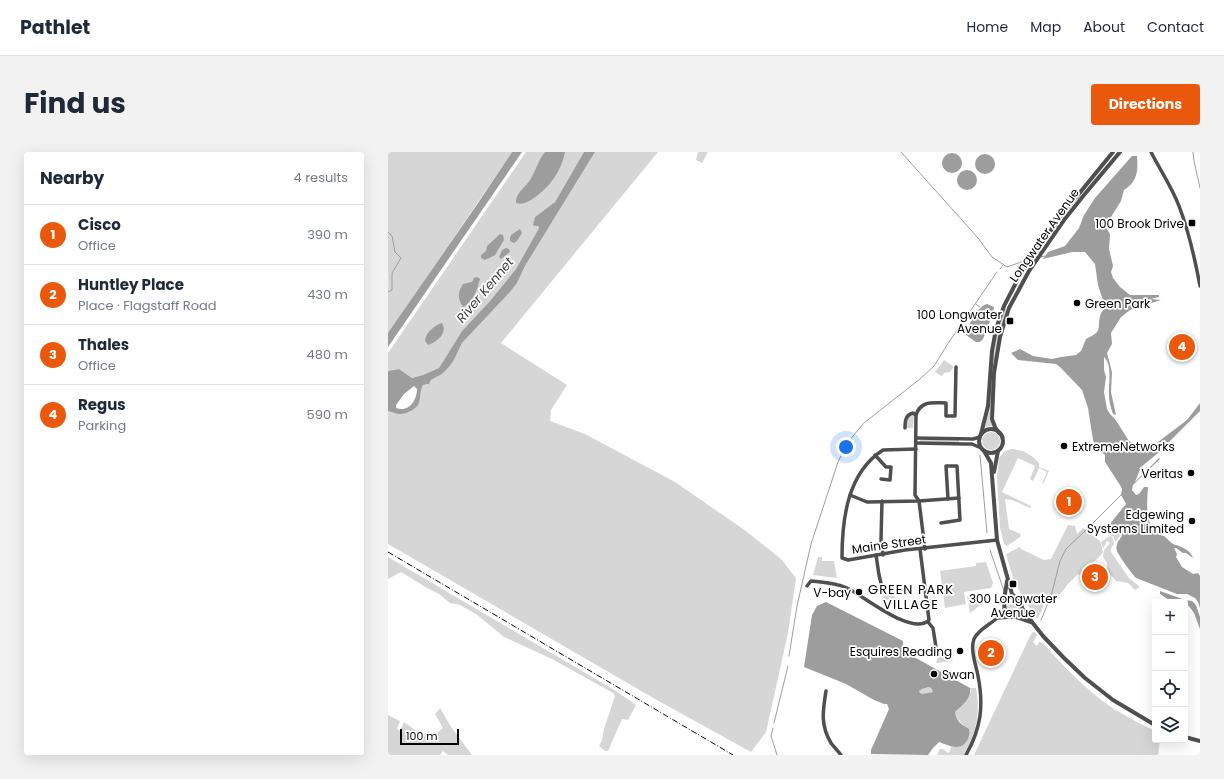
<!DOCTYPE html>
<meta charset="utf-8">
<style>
body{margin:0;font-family:Poppins,sans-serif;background:#f2f2f3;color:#1f2937}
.controls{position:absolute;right:12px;bottom:12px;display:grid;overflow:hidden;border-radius:4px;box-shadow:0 4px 16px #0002}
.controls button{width:36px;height:36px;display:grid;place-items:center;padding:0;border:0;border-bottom:1px solid #e0e1e3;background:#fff;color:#1f2937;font:20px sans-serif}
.scale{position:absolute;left:12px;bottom:10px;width:59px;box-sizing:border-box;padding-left:4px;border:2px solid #000;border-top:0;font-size:11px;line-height:14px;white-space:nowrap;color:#000;-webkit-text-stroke:3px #fff;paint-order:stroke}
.you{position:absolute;left:458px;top:295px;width:14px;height:14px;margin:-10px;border:3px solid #fff;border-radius:50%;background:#1a73e8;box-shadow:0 0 0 6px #1a73e833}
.badge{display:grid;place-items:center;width:26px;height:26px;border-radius:50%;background:#ea580c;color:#fff;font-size:13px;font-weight:700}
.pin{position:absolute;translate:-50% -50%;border:2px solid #fff;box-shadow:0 1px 4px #0006}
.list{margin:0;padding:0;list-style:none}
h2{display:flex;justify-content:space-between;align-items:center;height:52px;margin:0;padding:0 16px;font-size:17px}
h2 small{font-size:13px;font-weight:400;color:#747a83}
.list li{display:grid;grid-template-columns:26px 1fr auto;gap:12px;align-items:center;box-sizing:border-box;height:60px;padding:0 16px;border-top:1px solid #e0e1e3}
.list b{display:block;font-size:15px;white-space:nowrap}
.list p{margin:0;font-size:13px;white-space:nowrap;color:#747a83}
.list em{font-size:13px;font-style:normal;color:#747a83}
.icon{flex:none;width:22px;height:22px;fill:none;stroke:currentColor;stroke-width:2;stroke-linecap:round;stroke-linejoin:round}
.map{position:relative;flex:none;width:812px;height:603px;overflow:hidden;border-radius:4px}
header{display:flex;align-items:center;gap:24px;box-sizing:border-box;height:56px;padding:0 20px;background:#fff;border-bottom:1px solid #e0e1e3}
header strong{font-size:19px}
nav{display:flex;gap:22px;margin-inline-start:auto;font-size:14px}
.intro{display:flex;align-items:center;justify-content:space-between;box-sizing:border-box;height:96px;padding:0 24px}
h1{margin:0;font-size:28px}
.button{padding:10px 18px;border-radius:4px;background:#ea580c;color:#fff;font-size:14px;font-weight:700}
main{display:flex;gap:24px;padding:0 24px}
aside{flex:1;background:#fff;border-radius:4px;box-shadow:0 4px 16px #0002}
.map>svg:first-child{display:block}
.green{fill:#d6d6d6}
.water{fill:#9d9d9d;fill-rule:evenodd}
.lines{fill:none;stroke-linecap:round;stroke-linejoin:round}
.stream{stroke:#9d9d9d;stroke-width:1}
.minor{stroke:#4f4f4f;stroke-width:3.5}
.tertiary{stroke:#4f4f4f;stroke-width:4}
.rail{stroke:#000;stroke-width:1;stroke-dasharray:6 2 1 2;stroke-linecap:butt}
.poi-dot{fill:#000;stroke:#fff;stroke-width:1.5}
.labels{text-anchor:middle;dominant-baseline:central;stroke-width:3.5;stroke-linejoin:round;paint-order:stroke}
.poi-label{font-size:12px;fill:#000;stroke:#fff;text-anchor:end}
.street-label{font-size:12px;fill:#000;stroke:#fff}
.water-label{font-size:13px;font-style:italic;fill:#3e3e3e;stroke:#fff}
.neighbourhood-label{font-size:13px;letter-spacing:1px;fill:#000;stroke:#fff}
</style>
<header>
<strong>Pathlet</strong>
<nav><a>Home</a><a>Map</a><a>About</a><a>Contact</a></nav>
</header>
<div class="intro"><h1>Find us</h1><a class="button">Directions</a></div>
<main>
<aside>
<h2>Nearby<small>4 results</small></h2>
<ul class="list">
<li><span class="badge">1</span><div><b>Cisco</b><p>Office</p></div><em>390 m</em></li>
<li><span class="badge">2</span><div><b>Huntley Place</b><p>Place · Flagstaff Road</p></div><em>430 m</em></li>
<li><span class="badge">3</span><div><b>Thales</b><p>Office</p></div><em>480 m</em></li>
<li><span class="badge">4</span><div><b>Regus</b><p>Parking</p></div><em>590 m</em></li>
</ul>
</aside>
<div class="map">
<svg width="812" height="603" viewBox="0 0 812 603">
<rect width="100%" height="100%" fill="#fff"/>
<!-- green -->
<g class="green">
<polygon points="0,0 124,0 0,182"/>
<polygon points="138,0 196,0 167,50 147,65 151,76 128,117 102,149 74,179 51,216 35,223 24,226 11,217 0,219 0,201"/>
<path d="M207 0H270L113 191 179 233 163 258 162 269 197 282 287 330 358 379 393 407 408 426 400 481 378 580 363 600 267 547 0 392V259C12 263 27 263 32 248 33 243 32 237 35 232L39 233 43 228 54 222 61 215 66 208 74 191 122 140 129 131 137 114Z"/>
<polygon points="310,0 320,0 314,11 308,8"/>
<path d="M616 156 619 157C608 187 605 216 604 247 603 256 600 266 605 274L597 275 602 254 603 218 609 179Z"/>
<polygon points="556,208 565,214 565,216 562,220 556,221 554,224 547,220"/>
<polygon points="526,262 525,276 518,276 518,268 521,264"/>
<circle cx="603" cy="289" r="9"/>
<rect x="532" y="288" width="39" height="2"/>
<polygon points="624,297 635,299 645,305 651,311 651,315 661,319 655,332 654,331 659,320 651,316 645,329 642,327 647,314 630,306 614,340 643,354 643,355 642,356 624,348 617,347 621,377 633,382 632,385 619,394 616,392 612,375 609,325 611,306 617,299"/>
<path d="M680 373 687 374 689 382 695 376 700 379 701 382 704 383 712 389 715 400 712 404 692 423 690 422 678 434V435L672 442C668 442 662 444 658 442L655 446C657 452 653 463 648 467L632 440 625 426 618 402 632 395 633 397 656 408 663 407Z"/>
<polygon points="728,377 731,379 733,383 727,390 726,385 722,383 723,380"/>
<polygon points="722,384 724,385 726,391 723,397 723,400 741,426 752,435 747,438 740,431 728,429 720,420 719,411 715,405 716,398 722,391 718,389 718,392 715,396 713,390"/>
<polygon points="0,405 228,539 248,553 240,568 234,567 220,599 217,599 211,594 214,588 216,577 227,544 225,541 164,507 116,485 88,462 72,453 62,451 51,442 39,436 13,420 0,427"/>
<polygon points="430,405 434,405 434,409 446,409 449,426 425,423"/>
<polygon points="598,410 605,431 603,436 576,440 578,452 557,456 552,419 588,414 588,411"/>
<polygon points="506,437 507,446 511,448 510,451 504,451 504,448 502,445 500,448 494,447 499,438"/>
<polygon points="599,441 601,442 594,452 582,461 579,444"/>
<circle cx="625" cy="456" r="7"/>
<path d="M646 479 649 483 645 490 649 494 651 490 655 491C676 515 699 539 726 557 739 565 753 572 767 579V588H772L770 603H586L642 484Z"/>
<polygon points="565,501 564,509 549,511 548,510 550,505"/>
<polygon points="542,535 545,540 534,542 532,541 531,539 534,537"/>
<path d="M582 536H588C593 563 588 579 576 603H549L552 597H555L560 601 562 600 563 594 567 595 576 574 568 565 567 560 583 540Z"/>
<polygon points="52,556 63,575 84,603 60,603 55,599 52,603 0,603 0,563 12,569 9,577 12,579 16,570 34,583 45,584 55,576 47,562"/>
</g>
<!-- water -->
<g class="water">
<polygon points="124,0 134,0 0,195 0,181 90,51"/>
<path d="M157 0H177C173 21 160 37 143 48 137 51 134 53 128 51 127 41 137 36 142 28 148 19 150 8 157 0Z"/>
<path d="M196 0H207L137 114 129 131 122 140 74 191 66 208 61 215 54 222 43 228 41 232 35 233C32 238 33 245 31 251 29 257 19 262 12 262 9 262 4 260 0 259V219L11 217 24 226 35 223 51 216 74 179 102 149 128 117 151 76 150 74H147L145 73 147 65 167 50ZM26 234 29 237C29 248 21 261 8 256V253L16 242Z"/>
<circle cx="564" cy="11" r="10"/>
<circle cx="597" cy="12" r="10"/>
<path d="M744 4H749C750 19 750 29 736 38L733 49 723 65 718 67 716 72 722 82 721 97 725 114 723 120 725 126 732 135 742 143H771V145L763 147 773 148 742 158 733 165 723 181 724 192 719 201 724 220 723 240 728 263 725 262C723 256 721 250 721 244 720 233 725 213 716 205V218L718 225 716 240 719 257 722 262 727 267 741 289 758 297 762 296 799 268 812 251V259L770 301 753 315 747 330 771 306 772 307 745 333 744 338 748 343 751 342 756 335H760C759 351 757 367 767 380 769 383 773 383 776 384 780 387 783 392 788 393 795 395 803 399 805 406L798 401H795L788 396H786L789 402 788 405 794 415 805 422 810 421 812 424V456L810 450 807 446 799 442H789L748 426C744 422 731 404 729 399 727 393 731 388 734 384L732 378 727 377 721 381 717 378 738 352 733 343 734 337 732 333 717 310V303L708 296 705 288 700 256 694 238 673 216 668 212 630 208 623 201 632 197 645 204 664 207 673 205 688 203 693 199 698 187C715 179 709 178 712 164 713 161 715 158 717 155L710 133 707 112 697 100H684L655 107 660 100 677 94 691 76 696 63 707 46Z"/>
<circle cx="579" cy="28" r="10"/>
<polygon points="132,77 134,81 129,89 126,91 122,89 122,86 123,83"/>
<polygon points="112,82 115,83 116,88 107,103 97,108 93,106 93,103 98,99 99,94"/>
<polygon points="118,96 121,97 122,100 113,107 111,105 114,98"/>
<path d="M89 125 92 127C89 137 86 151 75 155 69 146 70 140 75 132L84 130 86 126Z"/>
<path d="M599 152 606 155 605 161 595 187 592 190H588L578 183C579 174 590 154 599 152Z"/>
<path d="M54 171C60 181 49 190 40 193L37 189C37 181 47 173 54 171Z"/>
<polygon points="772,439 797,448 804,449 808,453 812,465 812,477 806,461 801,454 797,454 797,450 784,450 772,442"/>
<path d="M438 450 515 489V496L517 500 582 536C584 546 574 553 567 560 568 569 574 573 581 577 582 581 581 583 580 587 573 600 562 594 551 590L545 596 540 603 483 602V598L501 557 499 552H496L486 548 458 532 416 515 424 463 429 454ZM541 535 543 536 545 540 534 542 532 541 531 539 534 537Z"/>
</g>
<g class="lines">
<!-- stream -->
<g class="stream">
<polyline points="513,0 590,86 604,105 619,115 639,108"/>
<polyline points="805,0 806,9 812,36"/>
<polyline points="0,80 4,84 7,100 13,106 4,121 4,138 0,140"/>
<polyline points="652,105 657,104"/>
<polyline points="612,117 615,113"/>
<polyline points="588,152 592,155"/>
<polyline points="592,303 599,381"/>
<polyline points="701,375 733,343"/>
<polyline points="602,398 616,439"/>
<polyline points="653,468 663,444 672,409 678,397 698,378"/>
<polyline points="401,504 409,454 423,392 450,310 460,290 476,271 532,227 546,214 559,193 609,120"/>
<polyline points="386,571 400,514"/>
<polyline points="385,576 383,584 389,603"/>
</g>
<!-- minor -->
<g class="minor">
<path d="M763 0C772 18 784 35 791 54 801 80 807 107 812 134"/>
<path d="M517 276C517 270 517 263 525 261L528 263"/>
<polyline points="528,286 585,287 592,285"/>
<polyline points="528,291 578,292 584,292 593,296"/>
<path d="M528 297 495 298C459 321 454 368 454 406L460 408 466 407 517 398 609 388"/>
<polyline points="487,303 498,315 503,315 502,328 493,327"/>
<polyline points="462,343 479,350 531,349 571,346"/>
<polyline points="494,349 493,388 495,403"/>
<polyline points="553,371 572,368 569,314 558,314 560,347"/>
<path d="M537 397 531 349 527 343 528 263C533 248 545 251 558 251V264H567L568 215"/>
<polyline points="488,403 491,423 493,431"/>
<path d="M419 434 423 429C435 430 448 431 459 436 475 443 524 485 541 468L532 397"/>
<polyline points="609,466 624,465"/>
<polyline points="540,470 545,476 549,502"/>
<path d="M438 539C435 558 432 573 443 591 446 595 450 599 453 603"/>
<path d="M578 603C593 576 596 554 590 524 588 513 582 498 586 487 590 478 601 473 608 467 611 464 614 461 616 457"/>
</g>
<!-- tertiary -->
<g class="tertiary">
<circle cx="603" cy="289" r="12"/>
<polyline points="611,281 607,275 604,267 606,221 612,185 621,156 641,119 676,68 696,43 732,0"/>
<polyline points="593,282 600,254 604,199 608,177 616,154 632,123 672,65 725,0"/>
<polyline points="596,299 603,311 609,388 624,442 633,451 634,456 644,470 655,484 676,506 697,526 725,548 767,573"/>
<polyline points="606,320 610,299"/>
<path d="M619 429C618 439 612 457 621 464L628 465 633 461 634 456"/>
<polyline points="628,465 643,470"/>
<polyline points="797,585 812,589"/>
</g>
<!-- rail -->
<polyline class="rail" points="0,400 345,603"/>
</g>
<!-- markers -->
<g class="poi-dot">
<rect x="800" y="67" width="8" height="8" rx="2"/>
<circle cx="689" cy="151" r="4"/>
<rect x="618" y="165" width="8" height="8" rx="2"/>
<circle cx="676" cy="294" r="4"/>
<circle cx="803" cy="321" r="4"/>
<circle cx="804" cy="369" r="4"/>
<rect x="621" y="428" width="8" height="8" rx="2"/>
<circle cx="471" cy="440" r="4"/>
<circle cx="572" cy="499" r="4"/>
<circle cx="546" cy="522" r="4"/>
</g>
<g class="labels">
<!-- poi labels -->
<g class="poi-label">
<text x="796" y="71">100 Brook Drive</text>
<text x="697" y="151" text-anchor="start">Green Park</text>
<text x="614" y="162">100 Longwater<tspan x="614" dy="14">Avenue</tspan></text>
<text x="684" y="294" text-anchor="start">ExtremeNetworks</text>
<text x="795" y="321">Veritas</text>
<text x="796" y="362">Edgewing<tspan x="796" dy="14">Systems Limited</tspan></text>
<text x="463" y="440">V-bay</text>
<text x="625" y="446" text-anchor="middle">300 Longwater<tspan x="625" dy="14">Avenue</tspan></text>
<text x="564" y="499">Esquires Reading</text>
<text x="554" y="522" text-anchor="start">Swan</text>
</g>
<!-- street labels -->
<g class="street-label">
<text transform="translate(656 83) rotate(-55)">Longwater Avenue</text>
<text transform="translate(501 392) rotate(-8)">Maine Street</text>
</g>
<!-- water labels -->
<g class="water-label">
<text transform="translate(97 138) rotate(-50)">River Kennet</text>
</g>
<!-- neighbourhood labels -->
<g class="neighbourhood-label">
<text x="523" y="437">GREEN PARK<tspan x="523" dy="15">VILLAGE</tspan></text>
</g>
</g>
</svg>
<div class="controls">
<button>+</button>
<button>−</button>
<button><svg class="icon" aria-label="locate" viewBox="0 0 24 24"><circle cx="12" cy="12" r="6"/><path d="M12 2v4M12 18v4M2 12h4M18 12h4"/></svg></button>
<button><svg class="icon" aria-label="layers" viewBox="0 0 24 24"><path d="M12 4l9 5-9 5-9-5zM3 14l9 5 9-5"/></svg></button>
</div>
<div class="scale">100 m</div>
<div class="you"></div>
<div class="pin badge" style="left:681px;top:350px">1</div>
<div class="pin badge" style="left:603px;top:501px">2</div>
<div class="pin badge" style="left:707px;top:425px">3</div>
<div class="pin badge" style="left:794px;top:195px">4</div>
</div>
</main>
